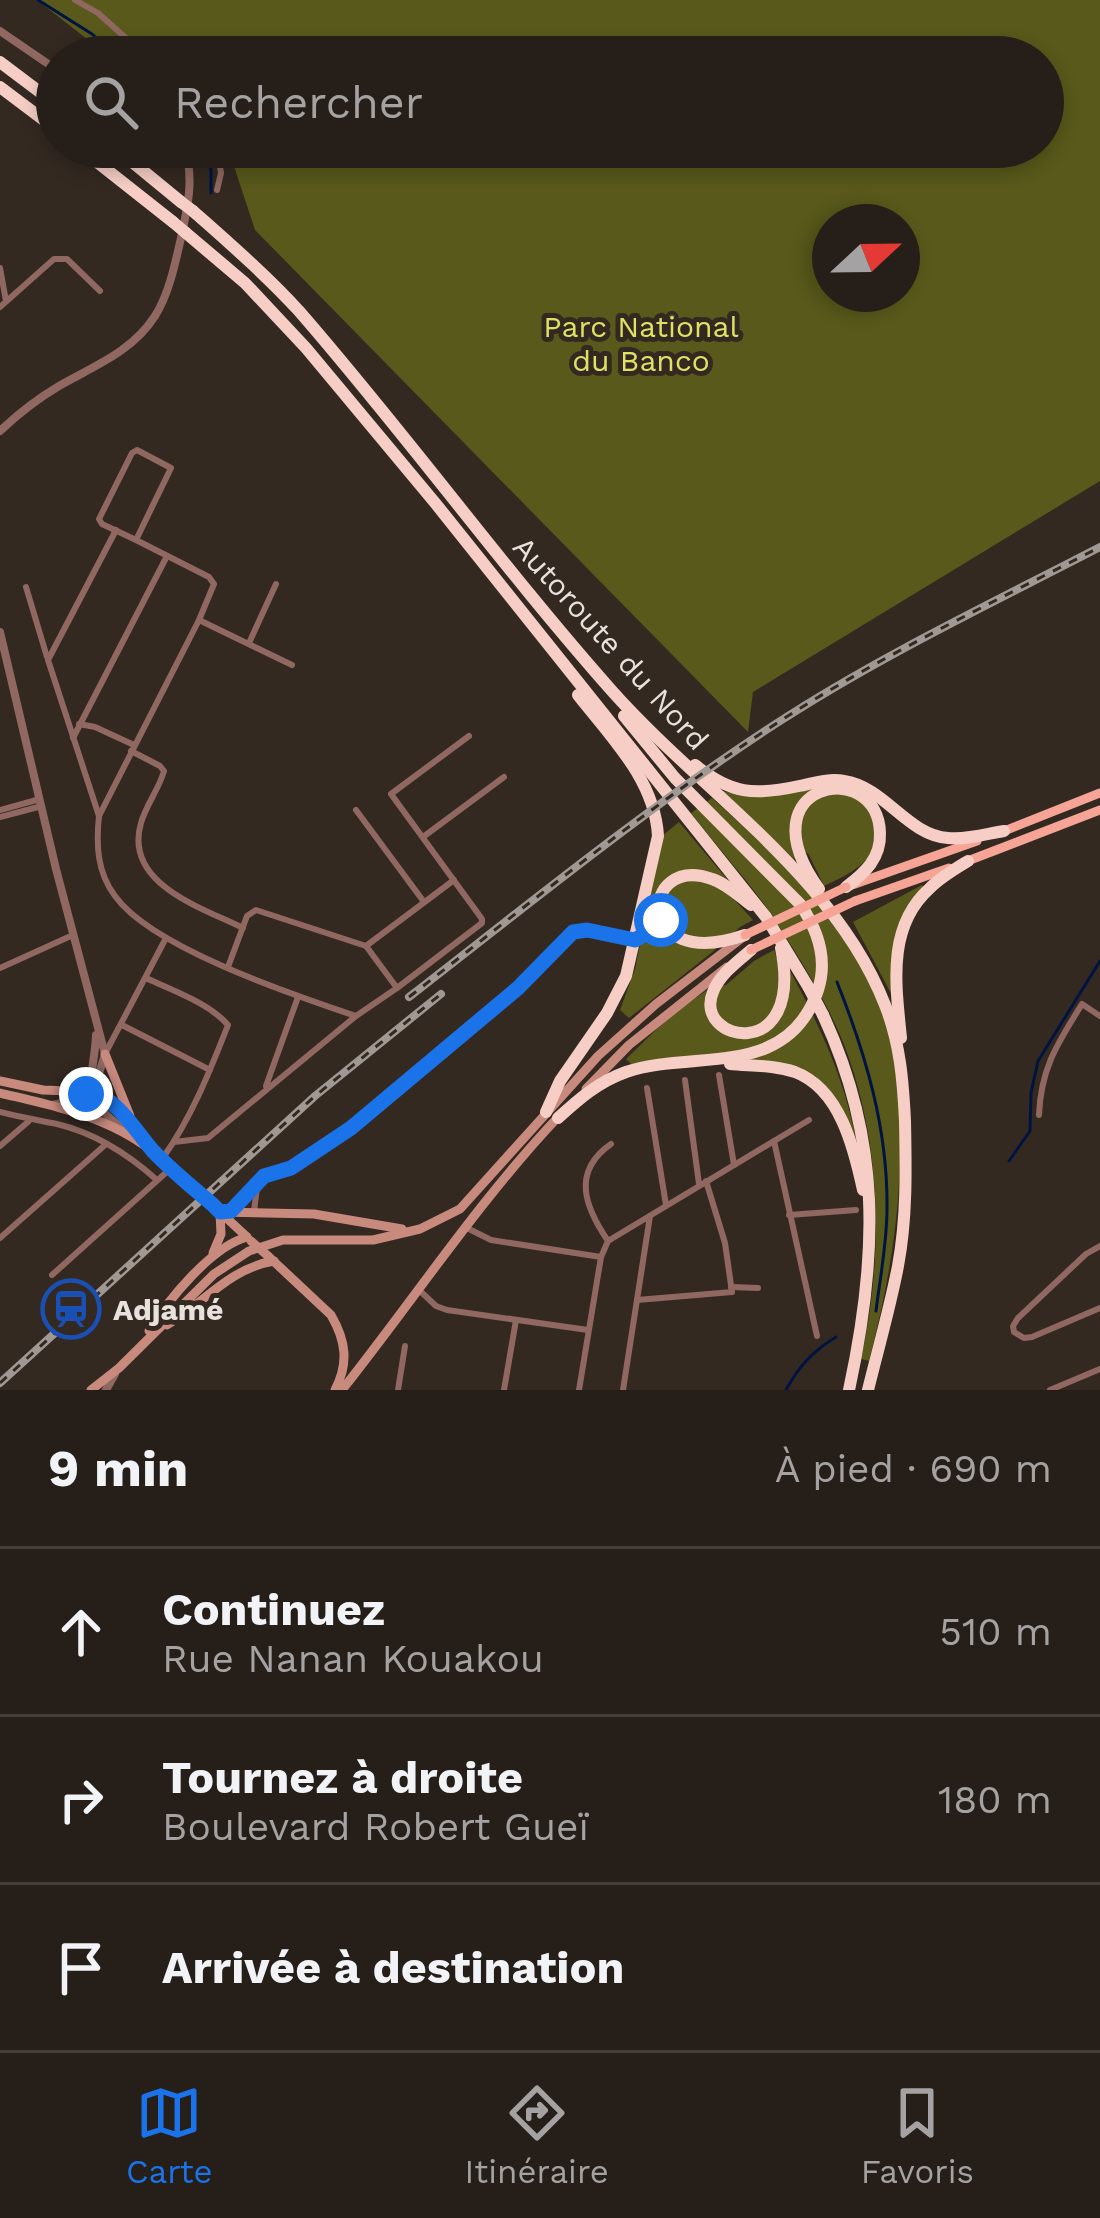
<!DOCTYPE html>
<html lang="fr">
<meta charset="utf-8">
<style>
body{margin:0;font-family:"Work Sans",sans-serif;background:#322c26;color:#f1f3f6}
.compass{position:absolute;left:812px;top:204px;width:108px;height:108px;border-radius:50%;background:#261f19;box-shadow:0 6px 18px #0003;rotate:68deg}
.stop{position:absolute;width:36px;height:36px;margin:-27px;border:9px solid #1a73e8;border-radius:50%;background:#fff}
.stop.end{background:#1a73e8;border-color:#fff;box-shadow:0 3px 12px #0008}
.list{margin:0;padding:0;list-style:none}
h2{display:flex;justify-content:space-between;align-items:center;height:156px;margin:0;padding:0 48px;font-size:51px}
h2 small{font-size:39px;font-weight:400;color:#a4a2a2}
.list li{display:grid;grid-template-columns:78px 1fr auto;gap:36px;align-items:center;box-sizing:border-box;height:168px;padding:0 48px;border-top:3px solid #423d38}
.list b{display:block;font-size:45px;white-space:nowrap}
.list p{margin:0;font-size:39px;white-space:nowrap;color:#a4a2a2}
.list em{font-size:39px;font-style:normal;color:#a4a2a2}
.icon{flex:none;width:66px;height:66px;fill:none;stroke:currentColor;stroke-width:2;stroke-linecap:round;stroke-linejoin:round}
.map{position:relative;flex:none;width:1100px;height:1390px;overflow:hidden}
.search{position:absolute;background:#261f19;box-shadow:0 6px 18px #0003;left:36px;right:36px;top:36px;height:132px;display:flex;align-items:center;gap:30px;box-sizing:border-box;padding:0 42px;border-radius:66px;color:#a4a2a2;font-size:45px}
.sheet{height:660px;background:#261f19}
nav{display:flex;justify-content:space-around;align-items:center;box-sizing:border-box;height:168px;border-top:3px solid #423d38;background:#261f19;font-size:33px;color:#a4a2a2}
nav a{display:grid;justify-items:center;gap:6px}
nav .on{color:#1a73e8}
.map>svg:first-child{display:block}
.green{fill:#58591a;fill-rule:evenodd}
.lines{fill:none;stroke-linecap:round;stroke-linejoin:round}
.stream{stroke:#001442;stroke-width:3}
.minor{stroke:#906861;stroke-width:6}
.tertiary{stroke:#906861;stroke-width:8}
.secondary{stroke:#c98a7e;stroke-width:9}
.primary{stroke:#f5a495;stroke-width:9}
.motorway{stroke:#f6cec6;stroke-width:12}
.rail-casing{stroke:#a09892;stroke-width:8}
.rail{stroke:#332921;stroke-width:3;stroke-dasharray:9;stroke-linecap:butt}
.secondary-bridge{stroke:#c98a7e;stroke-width:9}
.primary-bridge{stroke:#f5a495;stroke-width:9}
.motorway-bridge{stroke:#f6cec6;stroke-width:12}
.route{stroke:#1a73e8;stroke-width:15}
.labels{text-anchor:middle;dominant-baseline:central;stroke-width:10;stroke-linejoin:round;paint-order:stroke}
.park-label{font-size:30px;fill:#dfe165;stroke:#332921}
.street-label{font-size:30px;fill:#e8e2dc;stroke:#332921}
.poi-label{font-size:30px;font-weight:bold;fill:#e8e2dc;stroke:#332921;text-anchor:start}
</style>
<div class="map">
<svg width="1100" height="1390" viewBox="0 0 1100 1390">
<rect width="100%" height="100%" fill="#332921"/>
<!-- green -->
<g class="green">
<path d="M37 0H1100V481L753 692 748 732 255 230 229 151 224 147H1043V57H110ZM830 222H902V294H830Z"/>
<path d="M812 787C824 790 839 792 851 796 864 801 871 811 875 824 884 858 850 874 824 886L808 853 794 859 722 791 752 797Z"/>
<path d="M712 798C775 855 854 927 883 1009 894 1042 897 1075 899 1108 904 1198 891 1275 869 1361L861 1359C884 1256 882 1142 843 1042 825 998 797 954 771 914 747 879 717 847 691 813Z"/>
<polygon points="679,822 731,884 730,895 753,920 740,927 710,954 629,1018 620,1010 635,969 662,836"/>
<polygon points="922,885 923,887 907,906 902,918 893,997 853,922"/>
<path d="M774 950 778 962 786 963C824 1034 847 1083 861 1163L830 1095 761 1062 633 1066 626 1059 661 1025 687 1004 713 986 726 985 754 961Z"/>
</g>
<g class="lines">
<!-- stream -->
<g class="stream">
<polyline points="38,0 92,34 117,57"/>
<polyline points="204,147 211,170 211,193"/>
<path d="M837 982C866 1055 888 1129 887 1209 887 1243 880 1278 876 1311"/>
<polyline points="1009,1161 1030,1131 1031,1093 1038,1061 1100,961"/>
<path d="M786 1390C799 1366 813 1351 836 1337"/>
</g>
<!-- minor -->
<g class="minor">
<polyline points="75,0 98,13 147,57"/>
<polyline points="217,190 221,173 217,147"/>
<polyline points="0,268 6,301"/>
<polyline points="0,307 54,259 67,259 100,291"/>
<polygon points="137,450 171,468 136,540 102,524 99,519 132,453"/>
<path d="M136 540 209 577 214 584 199 620 99 816C96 845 97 872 115 896 152 948 294 995 356 1016L208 1138 174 1142"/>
<polyline points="26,587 47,657"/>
<polyline points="199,620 292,665"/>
<polyline points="249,643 276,584"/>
<polyline points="79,724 95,727 134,745"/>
<polyline points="73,738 167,556"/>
<path d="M131 751 160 766 164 771C159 789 146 805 141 823 123 884 203 908 243 928"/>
<polyline points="0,810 40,799"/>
<polyline points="356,810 424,902"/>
<polyline points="99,816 48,660 116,530"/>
<polyline points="0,817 42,806"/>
<polyline points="423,837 504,777"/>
<polyline points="366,946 454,880"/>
<polyline points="228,967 247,916 256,910 366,946 397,988 482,923 482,919 391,794 469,736"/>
<polyline points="0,968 73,935"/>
<path d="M146 978C173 991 209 1003 228 1025 210 1071 191 1119 162 1159"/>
<polyline points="356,1016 397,988"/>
<polyline points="122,1025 210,1070"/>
<polyline points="106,1052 166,938"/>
<polyline points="719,1075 734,1165"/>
<polyline points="685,1080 699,1184"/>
<polyline points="266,1086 298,997"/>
<polyline points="647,1088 666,1205"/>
<path d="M0 1112C19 1117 38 1120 57 1124 95 1133 129 1155 157 1180"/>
<path d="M1039 1115C1041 1067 1058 1043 1082 1004L1100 1016"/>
<polyline points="774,1141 817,1336"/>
<polyline points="0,1146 29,1121"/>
<polyline points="232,1210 257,1185"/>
<polyline points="254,1211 257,1188 264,1176 291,1168 351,1128 518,987 573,931 587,930 635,940 655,928 660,921"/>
<polyline points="789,1215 856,1210"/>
<polyline points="465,1227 491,1240 601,1257"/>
<polyline points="0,1238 105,1145"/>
<path d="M608 1241C585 1207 571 1172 611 1144"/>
<polyline points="1100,1246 1086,1254 1018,1318 1013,1326 1014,1332 1024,1338 1032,1337 1100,1308"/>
<polyline points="52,1275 170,1169"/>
<polyline points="731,1287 758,1288"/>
<polyline points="419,1290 436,1306 447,1310 588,1330"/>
<polyline points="637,1300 732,1292 725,1243 706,1181"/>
<polyline points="398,1390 405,1346"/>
<polyline points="504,1390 516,1320"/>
<polyline points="579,1390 601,1257 608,1241 809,1120"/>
<polyline points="623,1390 650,1216"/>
<polyline points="1050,1390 1100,1369"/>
</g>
<!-- tertiary -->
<g class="tertiary">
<polyline points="0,31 57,70"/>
<path d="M0 431C18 414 37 399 59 386 94 366 132 352 155 316 169 294 175 264 181 238 188 205 194 180 185 147"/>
<path d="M0 632 56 869 105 1054C95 1089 90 1099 52 1105"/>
<path d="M96 1035C94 1083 76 1093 121 1127"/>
<polyline points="106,1390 115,1374"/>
</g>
<!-- secondary -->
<g class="secondary">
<polyline points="105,1054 130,1116"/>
<polyline points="0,1081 43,1090 96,1092 132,1121 146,1141"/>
<polyline points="75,1088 91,1074"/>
<polyline points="586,1089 629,1045 727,967"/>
<path d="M0 1093C70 1110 126 1120 178 1174"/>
<polyline points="220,1212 314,1214 402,1229"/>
<polyline points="220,1212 247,1237"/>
<polyline points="213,1253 221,1234 220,1212"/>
<path d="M268 1256 331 1315C346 1341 349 1363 335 1390"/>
<path d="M167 1325C204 1303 230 1268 274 1261"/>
<path d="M149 1331C168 1300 211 1247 247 1237"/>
<polyline points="91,1390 119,1368 214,1274 249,1251 283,1240 373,1240 420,1229 460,1209 598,1056 656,1004 742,938"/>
<path d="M342 1390C415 1298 480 1199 561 1114"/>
</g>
<!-- primary -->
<g class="primary">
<polyline points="999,833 1100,793"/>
<polyline points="965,862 1100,810"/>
<polyline points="852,885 977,841"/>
<polyline points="855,901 949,868"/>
</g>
<!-- motorway -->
<g class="motorway">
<polyline points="0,62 57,105"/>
<polyline points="0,87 57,130"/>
<polyline points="78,147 173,222"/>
<polyline points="114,147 181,202"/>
<path d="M193 211C229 243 266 275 299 311 407 435 503 568 612 691 701 791 835 876 885 1005 900 1043 903 1080 905 1121 906 1169 907 1218 898 1266 890 1308 878 1349 868 1390"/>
<polyline points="186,233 245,283 306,348 436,504 766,917 809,988"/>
<path d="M695 765C731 794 754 796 799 786 814 783 829 778 844 781 885 787 907 835 948 838 967 840 986 834 1004 831"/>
<path d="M819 889C742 782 878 756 880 833 881 858 865 873 846 887"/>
<path d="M745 935C633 974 639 853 712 879 727 884 739 896 751 905"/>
<path d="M751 950C738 961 719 975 713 992 692 1042 805 1066 781 948"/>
<path d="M823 1015C882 1142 878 1256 849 1390"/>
<path d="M901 1038C896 986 886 927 930 888 941 877 955 869 968 861"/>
<path d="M730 1064C752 1066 774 1065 795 1072 840 1089 854 1148 863 1190"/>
<path d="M546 1112 560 1081 607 1013 626 976 658 836C655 780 611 737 578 695"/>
<path d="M558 1118C579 1099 598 1082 626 1072 693 1049 787 1081 818 990 828 959 818 930 800 904L675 778 624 716"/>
</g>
<!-- rail casing -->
<g class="rail-casing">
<g id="rail">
<path d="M409 997C530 903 649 806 777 723 880 656 992 603 1100 547"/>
<polyline points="0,1383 315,1096 441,994"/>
</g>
</g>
<!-- rail -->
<use href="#rail" class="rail"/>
<!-- secondary-bridge -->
<g class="secondary-bridge">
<polyline points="178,1174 212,1205"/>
<polyline points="251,1241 268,1256"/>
</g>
<!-- primary-bridge -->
<g class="primary-bridge">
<polyline points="745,935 846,887"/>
<polyline points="751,950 855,901"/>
</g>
<!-- motorway-bridge -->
<g class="motorway-bridge">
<polyline points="181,202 193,211"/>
<polyline points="173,222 186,233"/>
<polyline points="809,988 823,1015"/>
</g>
</g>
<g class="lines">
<!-- route -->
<path class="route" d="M86 1094 91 1091C121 1103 133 1128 153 1151 171 1170 192 1187 212 1204L220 1212 231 1211 264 1176 291 1168 351 1128 518 988 573 932 587 930 635 940 655 928 661 920"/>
</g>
<!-- icons -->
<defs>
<g id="station-ring" transform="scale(3)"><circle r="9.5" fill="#332921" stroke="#1a4fb4" stroke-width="1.5"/><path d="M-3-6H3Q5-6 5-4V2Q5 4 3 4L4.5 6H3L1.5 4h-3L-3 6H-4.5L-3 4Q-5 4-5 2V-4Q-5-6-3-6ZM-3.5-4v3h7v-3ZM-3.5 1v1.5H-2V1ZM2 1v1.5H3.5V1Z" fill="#1a4fb4"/></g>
</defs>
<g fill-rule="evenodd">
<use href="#station-ring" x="71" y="1309"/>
</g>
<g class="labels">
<!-- park labels -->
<g class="park-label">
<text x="641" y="326">Parc National<tspan x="641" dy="34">du Banco</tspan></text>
</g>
<!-- street labels -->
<g class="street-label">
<text transform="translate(611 643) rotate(48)">Autoroute du Nord</text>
</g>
<!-- poi labels -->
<g class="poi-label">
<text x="113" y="1309">Adjamé</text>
</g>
</g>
</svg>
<svg class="compass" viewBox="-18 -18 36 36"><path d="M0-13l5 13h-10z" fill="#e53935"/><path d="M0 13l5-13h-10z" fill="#a4a2a2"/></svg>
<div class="stop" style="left:661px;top:920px"></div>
<div class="stop end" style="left:86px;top:1094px"></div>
<div class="search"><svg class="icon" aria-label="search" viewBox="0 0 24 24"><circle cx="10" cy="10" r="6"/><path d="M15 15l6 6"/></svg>Rechercher</div>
</div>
<section class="sheet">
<h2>9 min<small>À pied · 690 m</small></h2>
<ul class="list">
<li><svg class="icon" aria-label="ahead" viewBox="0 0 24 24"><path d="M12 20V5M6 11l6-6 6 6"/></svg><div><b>Continuez</b><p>Rue Nanan Kouakou</p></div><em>510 m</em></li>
<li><svg class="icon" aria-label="right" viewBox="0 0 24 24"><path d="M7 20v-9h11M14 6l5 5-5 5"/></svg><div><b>Tournez à droite</b><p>Boulevard Robert Gueï</p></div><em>180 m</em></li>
<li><svg class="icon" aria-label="arrive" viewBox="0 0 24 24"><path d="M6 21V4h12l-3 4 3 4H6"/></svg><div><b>Arrivée à destination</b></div></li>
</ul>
</section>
<nav>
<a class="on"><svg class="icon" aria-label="map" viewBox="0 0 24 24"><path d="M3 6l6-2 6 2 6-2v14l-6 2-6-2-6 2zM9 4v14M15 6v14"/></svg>Carte</a>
<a><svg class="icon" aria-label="directions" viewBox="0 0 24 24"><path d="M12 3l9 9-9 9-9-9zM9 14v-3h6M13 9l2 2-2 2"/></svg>Itinéraire</a>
<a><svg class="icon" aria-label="saved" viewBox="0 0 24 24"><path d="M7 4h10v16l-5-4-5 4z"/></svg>Favoris</a>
</nav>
